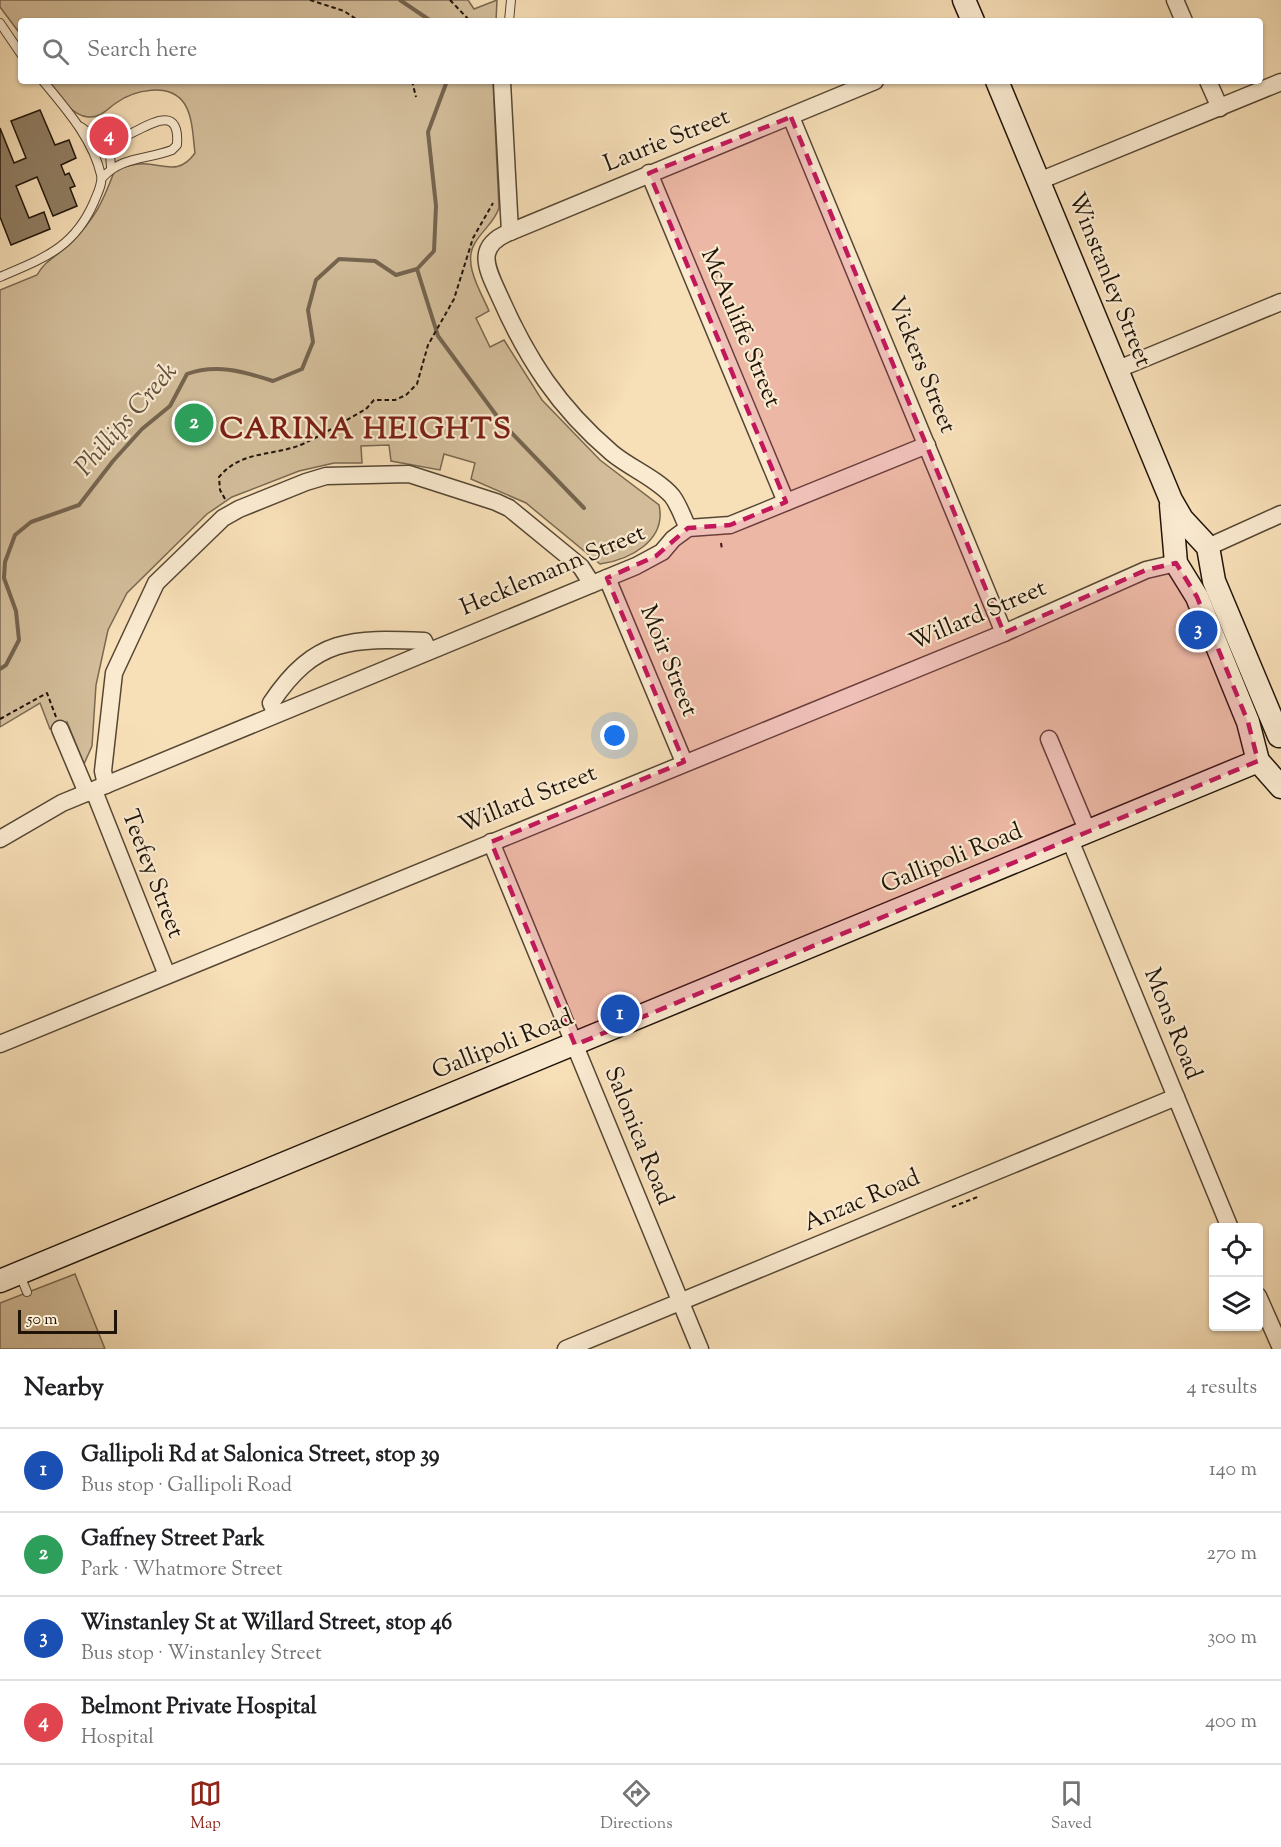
<!DOCTYPE html>
<meta charset="utf-8">
<style>
body{margin:0;font-family:"Sorts Mill Goudy",serif;background:#f2f2f2;color:#202124}
.controls{position:absolute;right:18px;bottom:18px;display:grid;overflow:hidden;border-radius:6px;box-shadow:0 2px 4px #0004}
.controls button{width:54px;height:54px;display:grid;place-items:center;padding:0;border:0;border-bottom:2px solid #e0e0e0;background:#fff;color:#202124;font:30px sans-serif}
.scale{position:absolute;left:18px;bottom:15px;width:99px;box-sizing:border-box;padding-left:6px;border:3px solid #201409;border-top:0;font-size:16px;line-height:21px;white-space:nowrap;color:#201409;-webkit-text-stroke:4px #faead0;paint-order:stroke}
.you{position:absolute;left:615px;top:736px;width:21px;height:21px;margin:-15px;border:4px solid #fff;border-radius:50%;background:#1a73e8;box-shadow:0 0 0 9px #1a73e833}
.badge{display:grid;place-items:center;width:39px;height:39px;border-radius:50%;background:#8f2418;color:#fff;font-size:20px;font-weight:700}
.pin{position:absolute;translate:-50% -50%;border:3px solid #fff;box-shadow:0 2px 6px #0006}
.list{margin:0;padding:0;list-style:none}
h2{display:flex;justify-content:space-between;align-items:center;height:78px;margin:0;padding:0 24px;font-size:26px}
h2 small{font-size:20px;font-weight:400;color:#757577}
.list li{display:grid;grid-template-columns:39px 1fr auto;gap:18px;align-items:center;box-sizing:border-box;height:84px;padding:0 24px;border-top:2px solid #e0e0e0}
.list b{display:block;font-size:22px;white-space:nowrap}
.list p{margin:0;font-size:20px;white-space:nowrap;color:#757577}
.list em{font-size:20px;font-style:normal;color:#757577}
.icon{flex:none;width:33px;height:33px;fill:none;stroke:currentColor;stroke-width:2;stroke-linecap:round;stroke-linejoin:round}
.map{position:relative;flex:none;width:1281px;height:1349px;overflow:hidden}
.search{position:absolute;background:#fff;box-shadow:0 2px 4px #0004;left:18px;right:18px;top:18px;height:66px;display:flex;align-items:center;gap:15px;box-sizing:border-box;padding:0 21px;border-radius:6px;color:#757577;font-size:22px}
.sheet{height:414px;background:#fff}
nav{display:flex;justify-content:space-around;align-items:center;box-sizing:border-box;height:84px;border-top:2px solid #e0e0e0;background:#fff;font-size:16px;color:#757577}
nav a{display:grid;justify-items:center;gap:3px}
nav .on{color:#8f2418}
.map>svg:first-child{display:block}
.green{fill:#d2bc99;stroke:#796851;stroke-width:1.5}
.lines{fill:none;stroke-linecap:round;stroke-linejoin:round}
.stream{stroke:#75644e;stroke-width:4}
.building{fill:#907e63;stroke:#201409;stroke-width:1.5}
.lane-casing{stroke:#564734;stroke-width:10}
.street-casing{stroke:#564734;stroke-width:19}
.secondary-casing{stroke:#201409;stroke-width:25}
.path{stroke:#201409;stroke-width:2;stroke-dasharray:4.5 3;stroke-linecap:butt}
.lane{stroke:#faead0;stroke-width:8}
.street{stroke:#faead0;stroke-width:16}
.secondary{stroke:#faead0;stroke-width:22}
.marked{fill:#c2185b;fill-opacity:0.2;stroke:#c2185b;stroke-width:4.5;stroke-dasharray:12 8;stroke-linejoin:round}
.labels{text-anchor:middle;dominant-baseline:central;stroke-width:4.5;stroke-linejoin:round;paint-order:stroke}
.street-label{font-size:24px;fill:#201409;stroke:#faead0}
.water-label{font-size:26px;font-style:italic;fill:#60503d;stroke:#faead0}
.district-label{font-size:30px;font-weight:bold;letter-spacing:1.5px;fill:#7a1f14;stroke:#faead0}
</style>
<div class="map">
<svg width="1281" height="1349" viewBox="0 0 1281 1349">
<rect width="100%" height="100%" fill="#f7dfb7"/>
<filter id="stains"><feTurbulence type="fractalNoise" baseFrequency=".00333" numOctaves="4"/><feColorMatrix values="0 0 0 0 .2 0 0 0 0 .09 0 0 0 0 .02 0 0 0 .5 -.17"/></filter>
<radialGradient id="worn" r=".72"><stop offset=".6" stop-color="#630" stop-opacity="0"/><stop offset="1" stop-color="#630" stop-opacity=".3"/></radialGradient>
<!-- green -->
<g class="green">
<polygon points="0,0 468,0 474,9 497,0 496,21 21,21 21,35 0,7"/>
<path d="M48 81H493L499 208C494 223 483 229 475 243 462 263 481 292 489 311L476 318 490 347 504 340 542 400 600 460 659 505C667 541 629 560 600 564L526 503 471 479 475 463 444 454 440 470 391 461 389 445 361 446 362 463H334L299 471 232 497 207 514 127 593 108 630 96 685 92 746 84 764 67 722 50 729 40 703 0 727V290L37 275C45 260 59 255 71 243 95 218 102 204 114 172 125 166 135 163 147 164 167 166 180 174 195 153 193 138 193 116 184 103 169 82 134 90 116 103 107 109 101 118 88 117 73 116 55 94 48 81Z"/>
<polygon points="75,1274 105,1349 0,1349 0,1303"/>
</g>
<g class="lines">
<!-- stream -->
<g class="stream">
<polyline points="400,0 431,21"/>
<polyline points="417,269 438,336 502,423 584,508"/>
<path d="M0 669 6 665 19 640 16 611 4 578 5 562 15 535 31 522 79 505 113 461 142 429 170 406 187 374C216 363 245 372 273 381L302 369 313 342 308 310 316 280 339 259 375 261 396 275 417 269 434 251 436 206 428 132 447 81"/>
</g>
</g>
<!-- building -->
<polygon class="building" points="40,110 55,145 69,140 76,158 61,165 65,175 69,173 75,186 70,188 77,206 53,216 37,177 16,186 29,218 44,212 50,229 11,245 0,217 0,128 14,163 26,158 11,121"/>
<g class="lines">
<!-- lane casing -->
<g class="lane-casing">
<g id="lane">
<polyline points="509,21 511,0"/>
<polyline points="0,23 21,54"/>
<path d="M81 127 104 144C113 141 123 138 132 133 152 123 180 105 177 145L172 150C146 160 122 156 102 178"/>
<polyline points="104,144 110,155 111,167"/>
<path d="M0 277C44 258 74 248 94 202 97 194 103 184 101 175 93 139 66 109 43 81"/>
<polyline points="19,1273 27,1292"/>
</g>
</g>
<!-- street casing -->
<g class="street-casing">
<g id="street">
<polyline points="1175,0 1184,21"/>
<polyline points="1208,81 1220,108"/>
<path d="M502 82 510 232C475 246 486 267 499 295 527 359 558 407 612 453 630 468 656 478 672 496 679 505 683 518 688 528"/>
<polyline points="791,117 1004,633"/>
<polyline points="649,173 786,502"/>
<polyline points="1039,181 1281,82"/>
<polyline points="510,232 875,81"/>
<polyline points="1116,370 1281,302"/>
<polyline points="1208,547 1281,514"/>
<polyline points="607,578 684,762"/>
<path d="M276 714 271 703C315 637 352 638 424 641L428 650"/>
<polyline points="60,729 87,793"/>
<polyline points="1049,739 1088,832"/>
<polyline points="106,785 103,771 114,673 156,583 223,518 239,509 306,482 326,476 409,474 496,502 509,508 581,567 592,584"/>
<polyline points="94,791 167,975"/>
<polyline points="0,839 62,803 636,566 662,552 673,539 688,528 730,525 927,445"/>
<polyline points="1070,840 1230,1228"/>
<polyline points="491,842 700,1349"/>
<polyline points="0,1044 1004,633 1146,570 1176,563"/>
<polyline points="1258,1296 1281,1348"/>
<polyline points="566,1349 1176,1097"/>
</g>
</g>
<!-- secondary casing -->
<g class="secondary-casing">
<g id="secondary">
<polyline points="964,0 973,21"/>
<polyline points="997,81 1171,500 1182,519 1208,547 1214,581 1279,736"/>
<polyline points="1171,505 1176,563 1197,597 1248,722 1258,761 1281,787"/>
<polyline points="0,1281 1258,761"/>
</g>
</g>
<!-- path -->
<g class="path">
<polyline points="310,0 344,11 359,21"/>
<polyline points="450,0 470,21"/>
<polyline points="412,81 416,97"/>
<path d="M225 499 220 490 219 477C242 449 275 457 305 443 326 433 346 420 366 409L374 400H395L406 395 417 384 428 345 454 299 473 238 493 203"/>
<polyline points="721,543 722,550"/>
<polyline points="0,719 47,693 56,717"/>
<polyline points="952,1207 980,1196"/>
</g>
<!-- lane -->
<use href="#lane" class="lane"/>
<!-- street -->
<use href="#street" class="street"/>
<!-- secondary -->
<use href="#secondary" class="secondary"/>
</g>
<!-- marked area -->
<path class="marked" d="M791 117 1004 633 1146 570 1176 563 1197 597 1248 722 1258 761 575 1045 491 842 684 762 607 578 656 556 688 528 730 525 786 502 649 173Z"/>
<g class="labels">
<!-- street labels -->
<g class="street-label">
<text transform="translate(667 141) rotate(-22)">Laurie Street</text>
<text transform="translate(1109 280) rotate(68)">Winstanley Street</text>
<text transform="translate(740 328) rotate(67)">McAuliffe Street</text>
<text transform="translate(921 365) rotate(68)">Vickers Street</text>
<text transform="translate(553 571) rotate(-23)">Hecklemann Street</text>
<text transform="translate(978 616) rotate(-23)">Willard Street</text>
<text transform="translate(668 661) rotate(68)">Moir Street</text>
<text transform="translate(528 800) rotate(-22)">Willard Street</text>
<text transform="translate(952 859) rotate(-22)">Gallipoli Road</text>
<text transform="translate(152 874) rotate(69)">Teefey Street</text>
<text transform="translate(1172 1024) rotate(68)">Mons Road</text>
<text transform="translate(503 1045) rotate(-22)">Gallipoli Road</text>
<text transform="translate(638 1136) rotate(68)">Salonica Road</text>
<text transform="translate(862 1201) rotate(-23)">Anzac Road</text>
</g>
<!-- water labels -->
<g class="water-label">
<text transform="translate(127 420) rotate(-49)">Phillips Creek</text>
</g>
<!-- district labels -->
<g class="district-label">
<text x="366" y="430">CARINA HEIGHTS</text>
</g>
</g>
<rect width="100%" height="100%" filter="url(#stains)"/>
<rect width="100%" height="100%" fill="url(#worn)"/>
</svg>
<div class="controls">
<button><svg class="icon" aria-label="locate" viewBox="0 0 24 24"><circle cx="12" cy="12" r="6"/><path d="M12 2v4M12 18v4M2 12h4M18 12h4"/></svg></button>
<button><svg class="icon" aria-label="layers" viewBox="0 0 24 24"><path d="M12 4l9 5-9 5-9-5zM3 14l9 5 9-5"/></svg></button>
</div>
<div class="scale">50 m</div>
<div class="you"></div>
<div class="pin badge" style="left:620px;top:1014px;background:#1a4fb4">1</div>
<div class="pin badge" style="left:194px;top:423px;background:#2e9e5b">2</div>
<div class="pin badge" style="left:1198px;top:630px;background:#1a4fb4">3</div>
<div class="pin badge" style="left:109px;top:136px;background:#e0444e">4</div>
<div class="search"><svg class="icon" aria-label="search" viewBox="0 0 24 24"><circle cx="10" cy="10" r="6"/><path d="M15 15l6 6"/></svg>Search here</div>
</div>
<section class="sheet">
<h2>Nearby<small>4 results</small></h2>
<ul class="list">
<li><span class="badge" style="background:#1a4fb4">1</span><div><b>Gallipoli Rd at Salonica Street, stop 39</b><p>Bus stop · Gallipoli Road</p></div><em>140 m</em></li>
<li><span class="badge" style="background:#2e9e5b">2</span><div><b>Gaffney Street Park</b><p>Park · Whatmore Street</p></div><em>270 m</em></li>
<li><span class="badge" style="background:#1a4fb4">3</span><div><b>Winstanley St at Willard Street, stop 46</b><p>Bus stop · Winstanley Street</p></div><em>300 m</em></li>
<li><span class="badge" style="background:#e0444e">4</span><div><b>Belmont Private Hospital</b><p>Hospital</p></div><em>400 m</em></li>
</ul>
</section>
<nav>
<a class="on"><svg class="icon" aria-label="map" viewBox="0 0 24 24"><path d="M3 6l6-2 6 2 6-2v14l-6 2-6-2-6 2zM9 4v14M15 6v14"/></svg>Map</a>
<a><svg class="icon" aria-label="directions" viewBox="0 0 24 24"><path d="M12 3l9 9-9 9-9-9zM9 14v-3h6M13 9l2 2-2 2"/></svg>Directions</a>
<a><svg class="icon" aria-label="saved" viewBox="0 0 24 24"><path d="M7 4h10v16l-5-4-5 4z"/></svg>Saved</a>
</nav>
